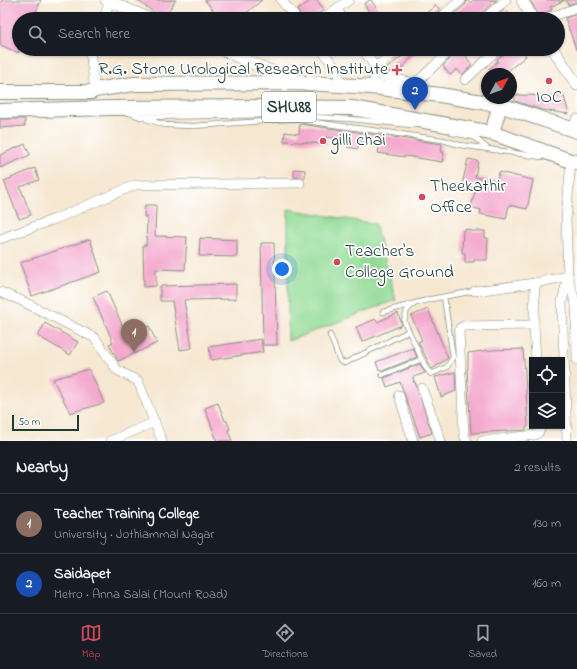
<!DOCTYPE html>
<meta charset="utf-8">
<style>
body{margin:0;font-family:"Indie Flower",sans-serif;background:#242831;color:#f1f3f6}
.controls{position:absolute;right:12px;bottom:12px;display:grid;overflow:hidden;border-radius:0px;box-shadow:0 1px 3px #0004}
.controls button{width:36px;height:36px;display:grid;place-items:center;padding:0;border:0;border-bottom:1px solid #363941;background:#171b24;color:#f1f3f6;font:20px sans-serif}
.compass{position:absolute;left:481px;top:68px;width:36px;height:36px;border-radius:50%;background:#171b24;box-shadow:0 1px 3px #0004;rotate:49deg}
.scale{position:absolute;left:12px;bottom:10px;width:67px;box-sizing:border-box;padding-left:4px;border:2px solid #1f3d34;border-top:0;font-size:11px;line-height:14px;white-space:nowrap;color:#1f3d34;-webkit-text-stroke:3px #fff;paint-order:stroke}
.you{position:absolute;left:282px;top:269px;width:14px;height:14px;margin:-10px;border:3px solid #fff;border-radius:50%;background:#1a73e8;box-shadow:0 0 0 6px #1a73e833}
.badge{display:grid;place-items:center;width:26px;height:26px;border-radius:50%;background:#d1495b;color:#fff;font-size:13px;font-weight:700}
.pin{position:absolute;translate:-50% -33px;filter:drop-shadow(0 1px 2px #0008)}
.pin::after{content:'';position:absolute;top:21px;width:14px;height:12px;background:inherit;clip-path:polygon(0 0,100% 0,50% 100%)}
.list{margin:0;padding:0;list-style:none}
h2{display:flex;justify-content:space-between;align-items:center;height:52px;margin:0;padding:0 16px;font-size:17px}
h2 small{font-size:13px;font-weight:400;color:#9ea1a6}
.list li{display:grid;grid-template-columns:26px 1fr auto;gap:12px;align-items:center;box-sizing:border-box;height:60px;padding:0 16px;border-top:1px solid #363941}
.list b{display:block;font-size:15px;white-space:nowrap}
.list p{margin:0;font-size:13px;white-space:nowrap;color:#9ea1a6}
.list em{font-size:13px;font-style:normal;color:#9ea1a6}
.icon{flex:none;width:22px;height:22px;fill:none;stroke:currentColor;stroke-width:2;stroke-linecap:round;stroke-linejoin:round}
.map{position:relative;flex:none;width:577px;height:441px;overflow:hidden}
.search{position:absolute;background:#171b24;box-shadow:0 1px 3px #0004;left:12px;right:12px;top:12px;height:44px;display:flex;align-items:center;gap:10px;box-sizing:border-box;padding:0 14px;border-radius:22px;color:#9ea1a6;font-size:15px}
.sheet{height:172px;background:#171b24}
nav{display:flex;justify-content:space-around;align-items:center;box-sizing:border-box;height:56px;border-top:1px solid #363941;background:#171b24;font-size:11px;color:#9ea1a6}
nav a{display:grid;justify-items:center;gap:2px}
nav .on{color:#d1495b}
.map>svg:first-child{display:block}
.green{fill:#92db95;stroke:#588c64}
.building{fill:#f4a9ce}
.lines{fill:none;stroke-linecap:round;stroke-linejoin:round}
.service-casing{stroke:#8a9282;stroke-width:6}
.minor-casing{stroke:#8a9282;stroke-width:10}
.tertiary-casing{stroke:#8a9282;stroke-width:12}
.primary-casing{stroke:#8a9282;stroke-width:16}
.service{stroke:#fff;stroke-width:4.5}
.minor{stroke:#fff;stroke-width:9}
.tertiary{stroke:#fff;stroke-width:11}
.primary{stroke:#fff;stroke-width:14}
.poi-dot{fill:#d1495b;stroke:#fff;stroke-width:1.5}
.labels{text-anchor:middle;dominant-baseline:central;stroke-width:3.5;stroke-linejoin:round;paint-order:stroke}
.shield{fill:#fff;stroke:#627771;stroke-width:1}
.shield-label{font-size:17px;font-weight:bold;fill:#1f3d34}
.poi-label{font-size:18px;fill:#1f3d34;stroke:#fff;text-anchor:start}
</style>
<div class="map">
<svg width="577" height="441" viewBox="0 0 577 441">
<rect width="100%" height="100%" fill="#fff"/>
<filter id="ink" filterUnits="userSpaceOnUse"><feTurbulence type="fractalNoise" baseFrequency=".025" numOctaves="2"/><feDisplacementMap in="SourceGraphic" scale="8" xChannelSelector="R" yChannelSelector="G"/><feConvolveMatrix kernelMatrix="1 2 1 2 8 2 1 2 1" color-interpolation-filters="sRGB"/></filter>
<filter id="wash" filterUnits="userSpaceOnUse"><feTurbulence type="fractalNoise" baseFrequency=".012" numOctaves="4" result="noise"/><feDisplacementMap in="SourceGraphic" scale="16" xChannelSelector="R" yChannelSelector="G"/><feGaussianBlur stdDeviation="0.9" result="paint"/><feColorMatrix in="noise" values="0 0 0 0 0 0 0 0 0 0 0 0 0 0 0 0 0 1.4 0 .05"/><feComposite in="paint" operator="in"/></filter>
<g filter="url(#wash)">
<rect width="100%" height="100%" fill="#f6e7d1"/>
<!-- green -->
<polygon class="green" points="288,209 375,224 396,300 288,341"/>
<g id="blocks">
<!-- building -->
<g class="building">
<polygon points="2,0 41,0 33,19 19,19 19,53 0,45 0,4"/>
<polygon points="137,0 176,0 163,19"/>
<polygon points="205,0 262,0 243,16 242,15 237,19 220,19"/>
<polygon points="312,0 317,0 324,10 309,19 303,19 297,10"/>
<polygon points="370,0 371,0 384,19 374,19 364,4"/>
<polygon points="467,0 470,3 473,0 497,0 480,14 478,19 448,19 465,5"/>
<polygon points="530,0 565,0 550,7 552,10 539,16"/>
<polygon points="566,0 577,0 577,2 568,5"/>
<polygon points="436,5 440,10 435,15 433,19 419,19"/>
<polygon points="505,9 513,19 493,19"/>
<polygon points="577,14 577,49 576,49 565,18"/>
<polygon points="407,49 420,49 397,73 383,71 405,54"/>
<polygon points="458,49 461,49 472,65 462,75 457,69 450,75 443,66 456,53"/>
<polygon points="511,49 521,49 526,56 504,74 494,74 489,69 498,61 497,59"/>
<polygon points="515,95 564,96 569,114 542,110 515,101"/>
<polygon points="0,119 25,119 25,126 0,128"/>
<polygon points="300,124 442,144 441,152 444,152 442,162 406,156 405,157 378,153 380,143 370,142 359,141 358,149 347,147 348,139 326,137 326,144 284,141 285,132 299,134"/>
<polygon points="25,144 30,155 0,168 0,155"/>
<polygon points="468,159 478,161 475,177 497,181 499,172 533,180 527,209 509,205 506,219 480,214 481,210 471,207 476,188 462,185"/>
<polygon points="35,168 39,180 20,187 31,215 19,219 4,181"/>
<polygon points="294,169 305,170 305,178 294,177"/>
<polygon points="145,205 156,205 155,236 187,237 185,270 156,269 156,286 144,287 143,245 146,245 147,217 144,217"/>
<polygon points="470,229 470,231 485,231 485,238 488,238 487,260 474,260 474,262 465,262 465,253 462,253 463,230"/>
<polygon points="200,238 237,240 237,257 199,256"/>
<polygon points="90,239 101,272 32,296 20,263"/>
<polygon points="261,243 274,243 277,345 263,345"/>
<polygon points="236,284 236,299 184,300 192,348 180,350 172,301 160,301 160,286"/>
<polygon points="107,291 127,336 149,326 157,343 118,361 109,344 113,342 93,297"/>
<polygon points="428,309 448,358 432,369 418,342 422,340 411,316"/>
<polygon points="398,313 402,325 362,342 356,327 376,319 377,322"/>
<polygon points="45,323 78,342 70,355 38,336"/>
<polygon points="261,339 263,352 211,360 209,347"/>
<polygon points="413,348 417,357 382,371 381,369 379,370 376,362"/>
<polygon points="523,349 525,373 528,427 526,427 526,430 471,433 467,369 468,369 468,353 492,350"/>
<polygon points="420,364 425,373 413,377 414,381 413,382 415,382 432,433 420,437 400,382 387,387 384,378"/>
<polygon points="89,369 104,403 70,413 53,379"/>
<polygon points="455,372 456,391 441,397 435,377"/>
<polygon points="218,403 225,421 227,421 230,429 228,430 232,441 217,441 205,408"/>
</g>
</g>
</g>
<g filter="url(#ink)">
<use href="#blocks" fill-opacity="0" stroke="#8a9282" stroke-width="1"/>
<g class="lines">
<!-- service casing -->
<g class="service-casing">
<g id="service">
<polyline points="129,113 140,117 275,115 351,119 411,125"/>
<polyline points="146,119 166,125 194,126 292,119 443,140 460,145 488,149"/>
<polyline points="452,133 474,137 488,149 541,157"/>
<polyline points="414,304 407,310 404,321 426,368 431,374 447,367 453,357 444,297"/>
<polyline points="383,312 431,299 475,291"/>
<polyline points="330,335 340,361 345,363 409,331"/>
<polyline points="382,375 422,359"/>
</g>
</g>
<!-- minor casing -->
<g class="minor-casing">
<g id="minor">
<polyline points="281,0 297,19"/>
<polyline points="337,9 343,19"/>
<polyline points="103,19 110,1"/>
<polyline points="322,19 349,0"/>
<polyline points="439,19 461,0"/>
<polyline points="484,19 506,0"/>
<polyline points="544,19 577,8"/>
<polyline points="91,49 90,51 95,90"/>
<polyline points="321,49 337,70 341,85"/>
<polyline points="363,49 375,67"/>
<polyline points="375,75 410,82 417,82 452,49"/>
<polyline points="374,80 375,75 375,67 401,49"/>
<polyline points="465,80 498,49"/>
<polyline points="0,239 55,219 135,185 300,183"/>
<polyline points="568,277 576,305 577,360"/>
<polyline points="535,283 534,325 536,360"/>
<polyline points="475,291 535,283 568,276"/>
<polyline points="0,292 20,300 95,338 117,370 138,381 162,441"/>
<polyline points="422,388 441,441"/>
<polyline points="399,395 413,441"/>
<polyline points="110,441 155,422"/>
<polyline points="467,441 464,435 459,332 460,328 464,326 534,325"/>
<path d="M482 441 535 435C539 433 541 431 540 426"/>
<polyline points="567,441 562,302 568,276 566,219 571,161"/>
</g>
</g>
<!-- tertiary casing -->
<g class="tertiary-casing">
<g id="tertiary">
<polyline points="106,0 151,19"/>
<polyline points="522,0 533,19"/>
<polyline points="220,49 263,68 303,81"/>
<polyline points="553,49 577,85"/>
<polyline points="574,131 577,120"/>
</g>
</g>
<!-- primary casing -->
<g class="primary-casing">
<g id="primary">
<polyline points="0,92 91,92 95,90 134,84 308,83 371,87 440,95 500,105 577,131"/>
<polyline points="0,111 111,108 272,107 352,108 492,133 571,161 577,162"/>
<polyline points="492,133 500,105"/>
</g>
</g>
<!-- service -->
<use href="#service" class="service"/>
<!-- minor -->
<use href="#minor" class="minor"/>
<!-- tertiary -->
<use href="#tertiary" class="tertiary"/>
<!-- primary -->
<use href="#primary" class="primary"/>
</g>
</g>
<!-- markers -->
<g class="poi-dot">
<path d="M395 64h4v4h4v4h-4v4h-4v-4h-4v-4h4z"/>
<circle cx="549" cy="81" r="4"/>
<circle cx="323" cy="141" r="4"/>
<circle cx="422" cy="197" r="4"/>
<circle cx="337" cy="262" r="4"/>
</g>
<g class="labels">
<!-- shield labels -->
<rect class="shield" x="262" y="92" width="54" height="30" rx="3"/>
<g class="shield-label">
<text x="289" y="107">SHU88</text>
</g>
<!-- poi labels -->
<g class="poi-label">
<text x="388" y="70" text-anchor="end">R.G. Stone Urological Research Institute</text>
<text x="549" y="98" text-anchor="middle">IOC</text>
<text x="331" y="141">gilli chai</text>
<text x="430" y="187">Theekathir<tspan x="430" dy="21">Office</tspan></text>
<text x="345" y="252">Teacher's<tspan x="345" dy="21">College Ground</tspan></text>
</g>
</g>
</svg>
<div class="controls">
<button><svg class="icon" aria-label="locate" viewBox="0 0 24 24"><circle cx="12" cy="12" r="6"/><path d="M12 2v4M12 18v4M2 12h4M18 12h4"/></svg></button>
<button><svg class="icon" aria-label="layers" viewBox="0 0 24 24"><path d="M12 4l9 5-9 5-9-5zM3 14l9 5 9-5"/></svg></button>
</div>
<svg class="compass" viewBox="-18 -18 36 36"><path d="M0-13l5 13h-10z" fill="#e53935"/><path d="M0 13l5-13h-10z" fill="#9ea1a6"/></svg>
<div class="scale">50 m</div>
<div class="you"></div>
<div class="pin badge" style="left:134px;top:352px;background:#8d6e63">1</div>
<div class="pin badge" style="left:415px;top:110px;background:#1a4fb4">2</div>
<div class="search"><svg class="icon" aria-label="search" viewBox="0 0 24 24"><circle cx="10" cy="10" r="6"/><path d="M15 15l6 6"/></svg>Search here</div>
</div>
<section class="sheet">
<h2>Nearby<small>2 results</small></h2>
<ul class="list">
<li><span class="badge" style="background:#8d6e63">1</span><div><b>Teacher Training College</b><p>University · Jothiammal Nagar</p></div><em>130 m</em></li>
<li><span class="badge" style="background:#1a4fb4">2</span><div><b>Saidapet</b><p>Metro · Anna Salai (Mount Road)</p></div><em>160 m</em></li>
</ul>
</section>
<nav>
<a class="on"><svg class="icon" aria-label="map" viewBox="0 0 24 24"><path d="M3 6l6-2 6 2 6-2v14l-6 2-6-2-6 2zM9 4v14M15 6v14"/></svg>Map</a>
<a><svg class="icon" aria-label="directions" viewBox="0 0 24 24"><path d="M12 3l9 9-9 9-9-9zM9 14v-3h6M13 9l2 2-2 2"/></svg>Directions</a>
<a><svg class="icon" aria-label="saved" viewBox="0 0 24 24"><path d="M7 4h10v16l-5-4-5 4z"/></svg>Saved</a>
</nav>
